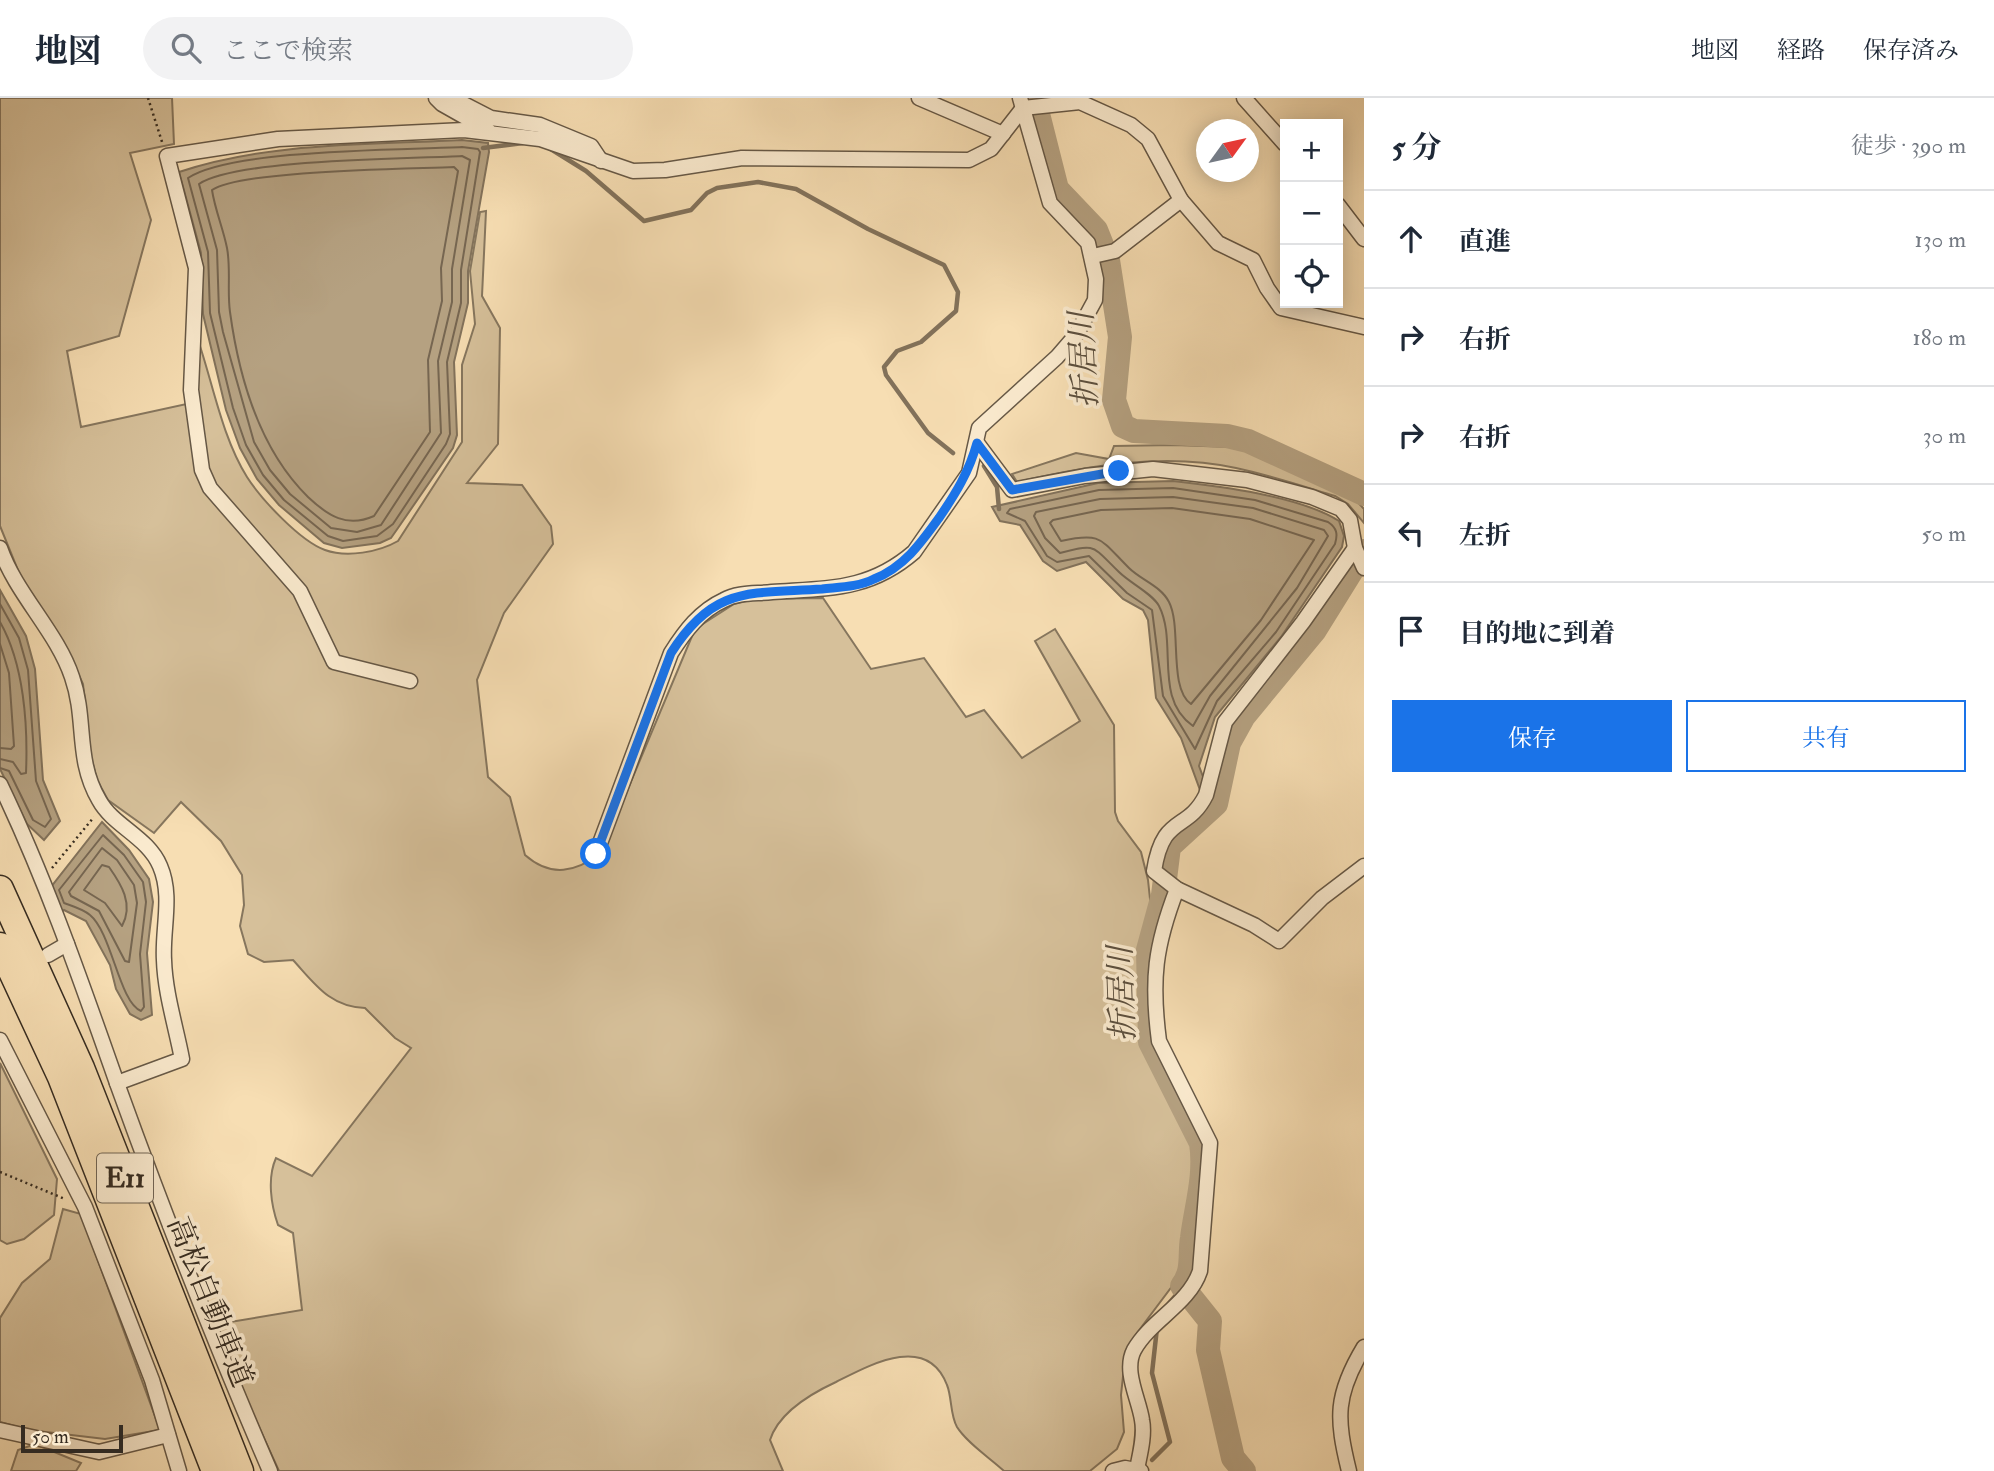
<!DOCTYPE html>
<html lang="ja">
<meta charset="utf-8">
<style>
body{margin:0;font-family:"IM FELL Double Pica","Noto Serif JP",serif;background:#f2f2f3;color:#1f2937}
.controls{position:absolute;right:21px;top:21px;display:grid;overflow:hidden;border-radius:0px;box-shadow:0 4px 18px #0003}
.controls button{width:63px;height:63px;display:grid;place-items:center;padding:0;border:0;border-bottom:2px solid #e0e1e3;background:#fff;color:#1f2937;font:35px sans-serif}
.compass{position:absolute;left:1196px;top:21px;width:63px;height:63px;border-radius:50%;background:#fff;box-shadow:0 4px 18px #0003;rotate:57deg}
.scale{position:absolute;left:21px;bottom:18px;width:102px;box-sizing:border-box;padding-left:7px;border:4px solid #362c21;border-top:0;font-size:19px;line-height:24px;white-space:nowrap;color:#362c21;-webkit-text-stroke:5px #faeace;paint-order:stroke}
.stop{position:absolute;width:21px;height:21px;margin:-16px;border:5px solid #1a73e8;border-radius:50%;background:#fff}
.stop.end{background:#1a73e8;border-color:#fff;box-shadow:0 2px 7px #0008}
.list{margin:0;padding:0;list-style:none}
h2{display:flex;justify-content:space-between;align-items:center;height:91px;margin:0;padding:0 28px;font-size:30px}
h2 small{font-size:23px;font-weight:400;color:#747a83}
.list li{display:grid;grid-template-columns:46px 1fr auto;gap:21px;align-items:center;box-sizing:border-box;height:98px;padding:0 28px;border-top:2px solid #e0e1e3}
.list b{display:block;font-size:26px;white-space:nowrap}
.list em{font-size:23px;font-style:normal;color:#747a83}
.actions{display:flex;gap:14px;padding:21px 28px}
.actions a{flex:1;padding:16px 0;border:2px solid #1a73e8;border-radius:0px;text-align:center;font-size:24px;color:#1a73e8}
.actions .main{background:#1a73e8;color:#fff}
.icon{flex:none;width:38px;height:38px;fill:none;stroke:currentColor;stroke-width:2;stroke-linecap:round;stroke-linejoin:round}
.map{position:relative;flex:none;width:1364px;height:1373px;overflow:hidden}
header{display:flex;align-items:center;gap:42px;box-sizing:border-box;height:98px;padding:0 35px;background:#fff;border-bottom:2px solid #e0e1e3}
header strong{font-size:33px}
nav{display:flex;gap:38px;margin-inline-start:auto;font-size:24px}
.search{width:490px;height:63px;background:#f2f2f3;display:flex;align-items:center;gap:18px;box-sizing:border-box;padding:0 24px;border-radius:38px;color:#747a83;font-size:26px}
main{display:flex}
aside{flex:1;background:#fff}
.map>svg:first-child{display:block}
.green{fill:#d6c09a;stroke:#86765e;stroke-width:2}
.water{fill:#b5a181;stroke:#82725b;stroke-width:2}
.lines{fill:none;stroke-linecap:round;stroke-linejoin:round}
.shore{stroke:#766651;stroke-width:2}
.stream{stroke:#82725b;stroke-width:4.5}
.river{stroke:#b5a181;stroke-width:24}
.street-casing{stroke:#665846;stroke-width:17}
.highway-casing{stroke:#362c21;stroke-width:29}
.path{stroke:#362c21;stroke-width:2.5;stroke-dasharray:2 3.5;stroke-linecap:butt}
.street{stroke:#faeace;stroke-width:14}
.highway{stroke:#f7deb3;stroke-width:26}
.route{stroke:#1a73e8;stroke-width:9}
.labels{text-anchor:middle;dominant-baseline:central;stroke-width:7;stroke-linejoin:round;paint-order:stroke}
.shield{fill:#faeace;stroke:#716555;stroke-width:2}
.shield-label{font-size:28px;font-weight:bold;fill:#362c21}
.street-label{font-size:30px;fill:#362c21;stroke:#faeace}
.water-label{font-size:32px;font-style:italic;fill:#5c4f3e;stroke:#faeace}
</style>
<header>
<strong>地図</strong>
<div class="search"><svg class="icon" aria-label="search" viewBox="0 0 24 24"><circle cx="10" cy="10" r="6"/><path d="M15 15l6 6"/></svg>ここで検索</div>
<nav><a>地図</a><a>経路</a><a>保存済み</a></nav>
</header>
<main>
<div class="map">
<svg width="1364" height="1373" viewBox="0 0 1364 1373">
<rect width="100%" height="100%" fill="#f7deb3"/>
<filter id="stains"><feTurbulence type="fractalNoise" baseFrequency=".00286" numOctaves="4"/><feColorMatrix values="0 0 0 0 .2 0 0 0 0 .09 0 0 0 0 .02 0 0 0 .5 -.17"/></filter>
<radialGradient id="worn" r=".72"><stop offset=".6" stop-color="#630" stop-opacity="0"/><stop offset="1" stop-color="#630" stop-opacity=".3"/></radialGradient>
<!-- green -->
<g class="green">
<path d="M0 0H172L174 46 130 55 151 122 119 238 67 253 81 329 196 304 198 242C213 286 222 339 247 379 261 401 300 443 325 452 347 460 379 454 398 443L462 344V267L475 226 470 173 480 114 486 113 482 198 500 230 498 346 467 385 522 387 551 428 553 446 504 515 477 582 488 679 510 699 525 757C551 780 576 774 601 755L695 531 734 506 755 501 823 500 871 571 924 560 966 619 984 612 1022 660 1080 623 1035 543 1055 531 1114 627 1115 714 1118 723 1141 754 1148 782 1152 820 1143 854 1148 947 1196 1044 1199 1091 1187 1145 1188 1167 1137 1235 1125 1260 1121 1297 1124 1334 1117 1351 1090 1373H1004C990 1360 967 1345 957 1329 950 1317 952 1299 947 1287 927 1234 868 1268 836 1284 810 1296 779 1314 770 1342L783 1373H279L212 1227 302 1212 293 1135 278 1127C271 1107 267 1080 276 1060L312 1078 411 950 395 940 365 910C330 909 315 886 293 862L264 864 248 856 240 828 244 807 242 777 221 743 181 704 154 735 108 702 97 682 90 655 83 586 68 554 26 492 0 428Z"/>
<path d="M1174 347 1232 349 1259 356 1354 400 1364 411V425L1348 406 1335 398C1302 388 1269 377 1236 370 1164 354 1087 368 1017 384L1012 376 1076 355 1109 361 1114 348Z"/>
<polygon points="0,965 57,1081 54,1117 24,1141 7,1146 0,1142"/>
<polygon points="63,1111 81,1116 160,1332 105,1341 29,1332 0,1324 0,1220 22,1185 50,1161"/>
<polygon points="35,1346 81,1365 76,1373 11,1373 18,1352"/>
</g>
<!-- water -->
<g class="water">
<path d="M462 42 488 45 489 54 468 173V205L454 264 457 337 453 350 398 430 391 440 380 445 342 450 324 445 279 407 257 381 240 350 226 312 203 216 201 155 179 74C269 44 368 47 462 42Z"/>
<path d="M1173 383C1218 388 1300 398 1339 423L1344 438 1342 449 1281 539 1215 619 1199 668 1205 684 1200 692 1181 640 1156 600 1148 522 1143 512 1123 501 1086 464 1057 473 1043 463 1020 427 1000 423 992 409 1098 385Z"/>
<polygon points="0,492 26,538 35,571 43,682 60,723 44,742 27,726 0,671"/>
<polygon points="102,724 129,752 149,781 153,804 147,855 152,917 141,922 130,916 116,891 110,867 86,823 64,812 60,815 51,789"/>
</g>
<g class="lines">
<!-- shore -->
<g class="shore">
<path d="M462 49 478 51 480 54 461 172V205L447 264 450 336 446 346 393 426 377 438 343 443 328 438 284 402 263 377 246 347 233 310 210 215 208 154 188 80C231 51 404 52 462 49Z"/>
<path d="M462 58 470 62 452 171V204L438 263 441 335 381 427 357 434 331 430 290 396 270 372 254 344 223 234 219 214 217 152 199 86C236 61 409 61 462 58Z"/>
<path d="M454 69 458 73 441 170 442 203 428 262 430 334 374 418C347 430 328 418 308 399 259 351 239 280 230 214 227 193 231 171 227 150 223 130 215 112 212 92 242 72 409 71 454 69Z"/>
<path d="M1173 390 1255 402 1328 424C1337 430 1338 436 1335 446L1276 534 1217 603 1195 651 1163 598 1152 512 1127 495 1089 458 1057 464 1047 458 1025 423 1007 415 1010 411 1099 392Z"/>
<path d="M1173 399 1253 410 1324 432 1328 438 1297 490 1210 598 1193 628C1153 600 1178 545 1159 508 1153 496 1130 485 1119 474 1092 448 1097 445 1060 455L1045 440 1034 418 1036 414 1100 401Z"/>
<path d="M1172 410 1250 421 1314 442 1261 522 1191 606C1168 590 1182 529 1169 504 1161 488 1141 482 1129 470 1100 441 1102 434 1061 443L1050 425 1053 422 1101 412Z"/>
<polyline points="0,506 19,540 28,572 36,683 51,721 45,729 33,722 9,673 0,670"/>
<path d="M0 524C24 566 28 627 26 675L21 676 13 664 0 661"/>
<polyline points="0,546 9,575 14,648 11,651 0,650"/>
<path d="M103 737 124 757 143 784 146 804 140 856 144 909 141 913C119 904 112 835 90 817 83 811 72 808 64 805L59 792Z"/>
<polygon points="102,750 117,762 134,787 137,805 129,864 125,863 99,813 71,798 69,794"/>
<path d="M102 767 109 769C121 786 134 806 122 828L105 805 84 792Z"/>
</g>
<!-- stream -->
<g class="stream">
<polyline points="483,50 523,45"/>
<polyline points="549,50 586,73 644,123 691,112 707,95 717,90 758,84 796,91 868,131 944,167 958,194 956,213 921,244 897,253 884,269 886,277 928,335 953,355"/>
<polyline points="984,368 997,389 999,411"/>
<polyline points="1158,1218 1183,1189"/>
<polyline points="1152,1362 1170,1344 1152,1275 1157,1230"/>
</g>
<!-- river -->
<g class="river">
<polyline points="1034,0 1057,91 1096,132 1108,162 1120,239 1114,302 1123,328 1134,333 1227,338 1248,343 1364,396"/>
<path d="M1244 1373 1233 1360 1208 1252 1210 1223 1182 1188C1194 1172 1189 1158 1192 1140 1196 1108 1206 1078 1201 1045L1150 944 1148 852 1163 797 1169 749 1216 706 1229 645 1244 618 1315 532 1364 453"/>
</g>
<!-- street casing -->
<g class="street-casing">
<g id="street">
<polyline points="436,0 442,6 488,32"/>
<polyline points="452,0 491,20 540,27 591,48 601,63"/>
<polyline points="919,0 1003,36"/>
<polyline points="1244,0 1285,46"/>
<polyline points="1338,107 1364,141"/>
<polyline points="1093,158 1115,153 1181,102"/>
<polyline points="977,345 1012,392 1085,378 1153,371 1247,382 1312,399 1341,411 1350,422 1355,450 1364,470"/>
<path d="M0 450C16 496 57 534 72 579 87 622 75 661 99 702 113 728 148 739 160 768 173 798 162 831 164 862 165 895 176 929 182 961L117 985"/>
<path d="M1355 450 1303 524 1225 624 1206 697C1187 735 1163 715 1154 773L1177 791 1254 827 1279 843 1322 800 1364 768"/>
<polyline points="410,583 334,564 300,493 210,390 202,372 191,292 196,170 167,58 278,41 464,32 540,41 633,73 665,72 742,60 969,62 991,51 1023,10 1080,4 1131,27 1148,41 1181,102 1218,145 1253,162 1267,190 1281,210 1364,229"/>
<path d="M0 686C47 784 82 886 118 988 165 1118 215 1246 270 1373"/>
<path d="M596 756 671 555C685 533 700 513 724 502 738 494 756 496 772 494 828 490 869 493 914 454L969 375 979 330 1057 259 1076 237 1095 202 1096 181 1088 145 1050 105 1020 0"/>
<polyline points="48,857 67,846"/>
<polyline points="0,942 85,1109 152,1282 179,1373"/>
<polyline points="0,1332 99,1354 168,1337"/>
<path d="M1137 1371C1140 1356 1145 1337 1142 1322 1139 1301 1123 1273 1134 1252 1151 1222 1189 1206 1200 1173L1210 1045 1159 943C1151 882 1155 848 1177 791"/>
<polyline points="1113,1373 1125,1370 1141,1373"/>
<path d="M1349 1373C1336 1320 1335 1297 1364 1249"/>
</g>
</g>
<!-- highway casing -->
<g class="highway-casing">
<g id="highway">
<polyline points="0,791 81,970 240,1373"/>
<polyline points="0,848 61,979 215,1373"/>
</g>
</g>
<!-- path -->
<g class="path">
<polyline points="148,0 163,47"/>
<polyline points="52,770 94,719"/>
<polyline points="0,1074 65,1101"/>
</g>
<!-- street -->
<use href="#street" class="street"/>
<!-- highway -->
<use href="#highway" class="highway"/>
</g>
<g class="lines">
<!-- route -->
<path class="route" d="M596 756 671 555C714 487 750 496 822 491 840 489 858 489 874 481 904 469 921 445 939 420 956 395 969 374 977 345L1012 392 1119 373"/>
</g>
<g class="labels">
<!-- shield labels -->
<rect class="shield" x="97" y="1055.5" width="56" height="49" rx="5"/>
<g class="shield-label">
<text x="125" y="1080">E11</text>
</g>
<!-- street labels -->
<g class="street-label">
<text transform="translate(210 1204) rotate(68)">高松自動車道</text>
</g>
<!-- water labels -->
<g class="water-label">
<text transform="translate(1084 262) rotate(-93)">折居川</text>
<text transform="translate(1122 896) rotate(-92)">折居川</text>
</g>
</g>
<rect width="100%" height="100%" filter="url(#stains)"/>
<rect width="100%" height="100%" fill="url(#worn)"/>
</svg>
<div class="controls">
<button>+</button>
<button>−</button>
<button><svg class="icon" aria-label="locate" viewBox="0 0 24 24"><circle cx="12" cy="12" r="6"/><path d="M12 2v4M12 18v4M2 12h4M18 12h4"/></svg></button>
</div>
<svg class="compass" viewBox="-18 -18 36 36"><path d="M0-13l5 13h-10z" fill="#e53935"/><path d="M0 13l5-13h-10z" fill="#747a83"/></svg>
<div class="scale">50 m</div>
<div class="stop" style="left:596px;top:756px"></div>
<div class="stop end" style="left:1119px;top:373px"></div>
</div>
<aside>
<h2>5 分<small>徒歩 · 390 m</small></h2>
<ul class="list">
<li><svg class="icon" aria-label="ahead" viewBox="0 0 24 24"><path d="M12 20V5M6 11l6-6 6 6"/></svg><div><b>直進</b></div><em>130 m</em></li>
<li><svg class="icon" aria-label="right" viewBox="0 0 24 24"><path d="M7 20v-9h11M14 6l5 5-5 5"/></svg><div><b>右折</b></div><em>180 m</em></li>
<li><svg class="icon" aria-label="right" viewBox="0 0 24 24"><path d="M7 20v-9h11M14 6l5 5-5 5"/></svg><div><b>右折</b></div><em>30 m</em></li>
<li><svg class="icon" aria-label="left" viewBox="0 0 24 24"><path d="M17 20v-9H6M10 6l-5 5 5 5"/></svg><div><b>左折</b></div><em>50 m</em></li>
<li><svg class="icon" aria-label="arrive" viewBox="0 0 24 24"><path d="M6 21V4h12l-3 4 3 4H6"/></svg><div><b>目的地に到着</b></div></li>
</ul>
<div class="actions"><a class="main">保存</a><a>共有</a></div>
</aside>
</main>
